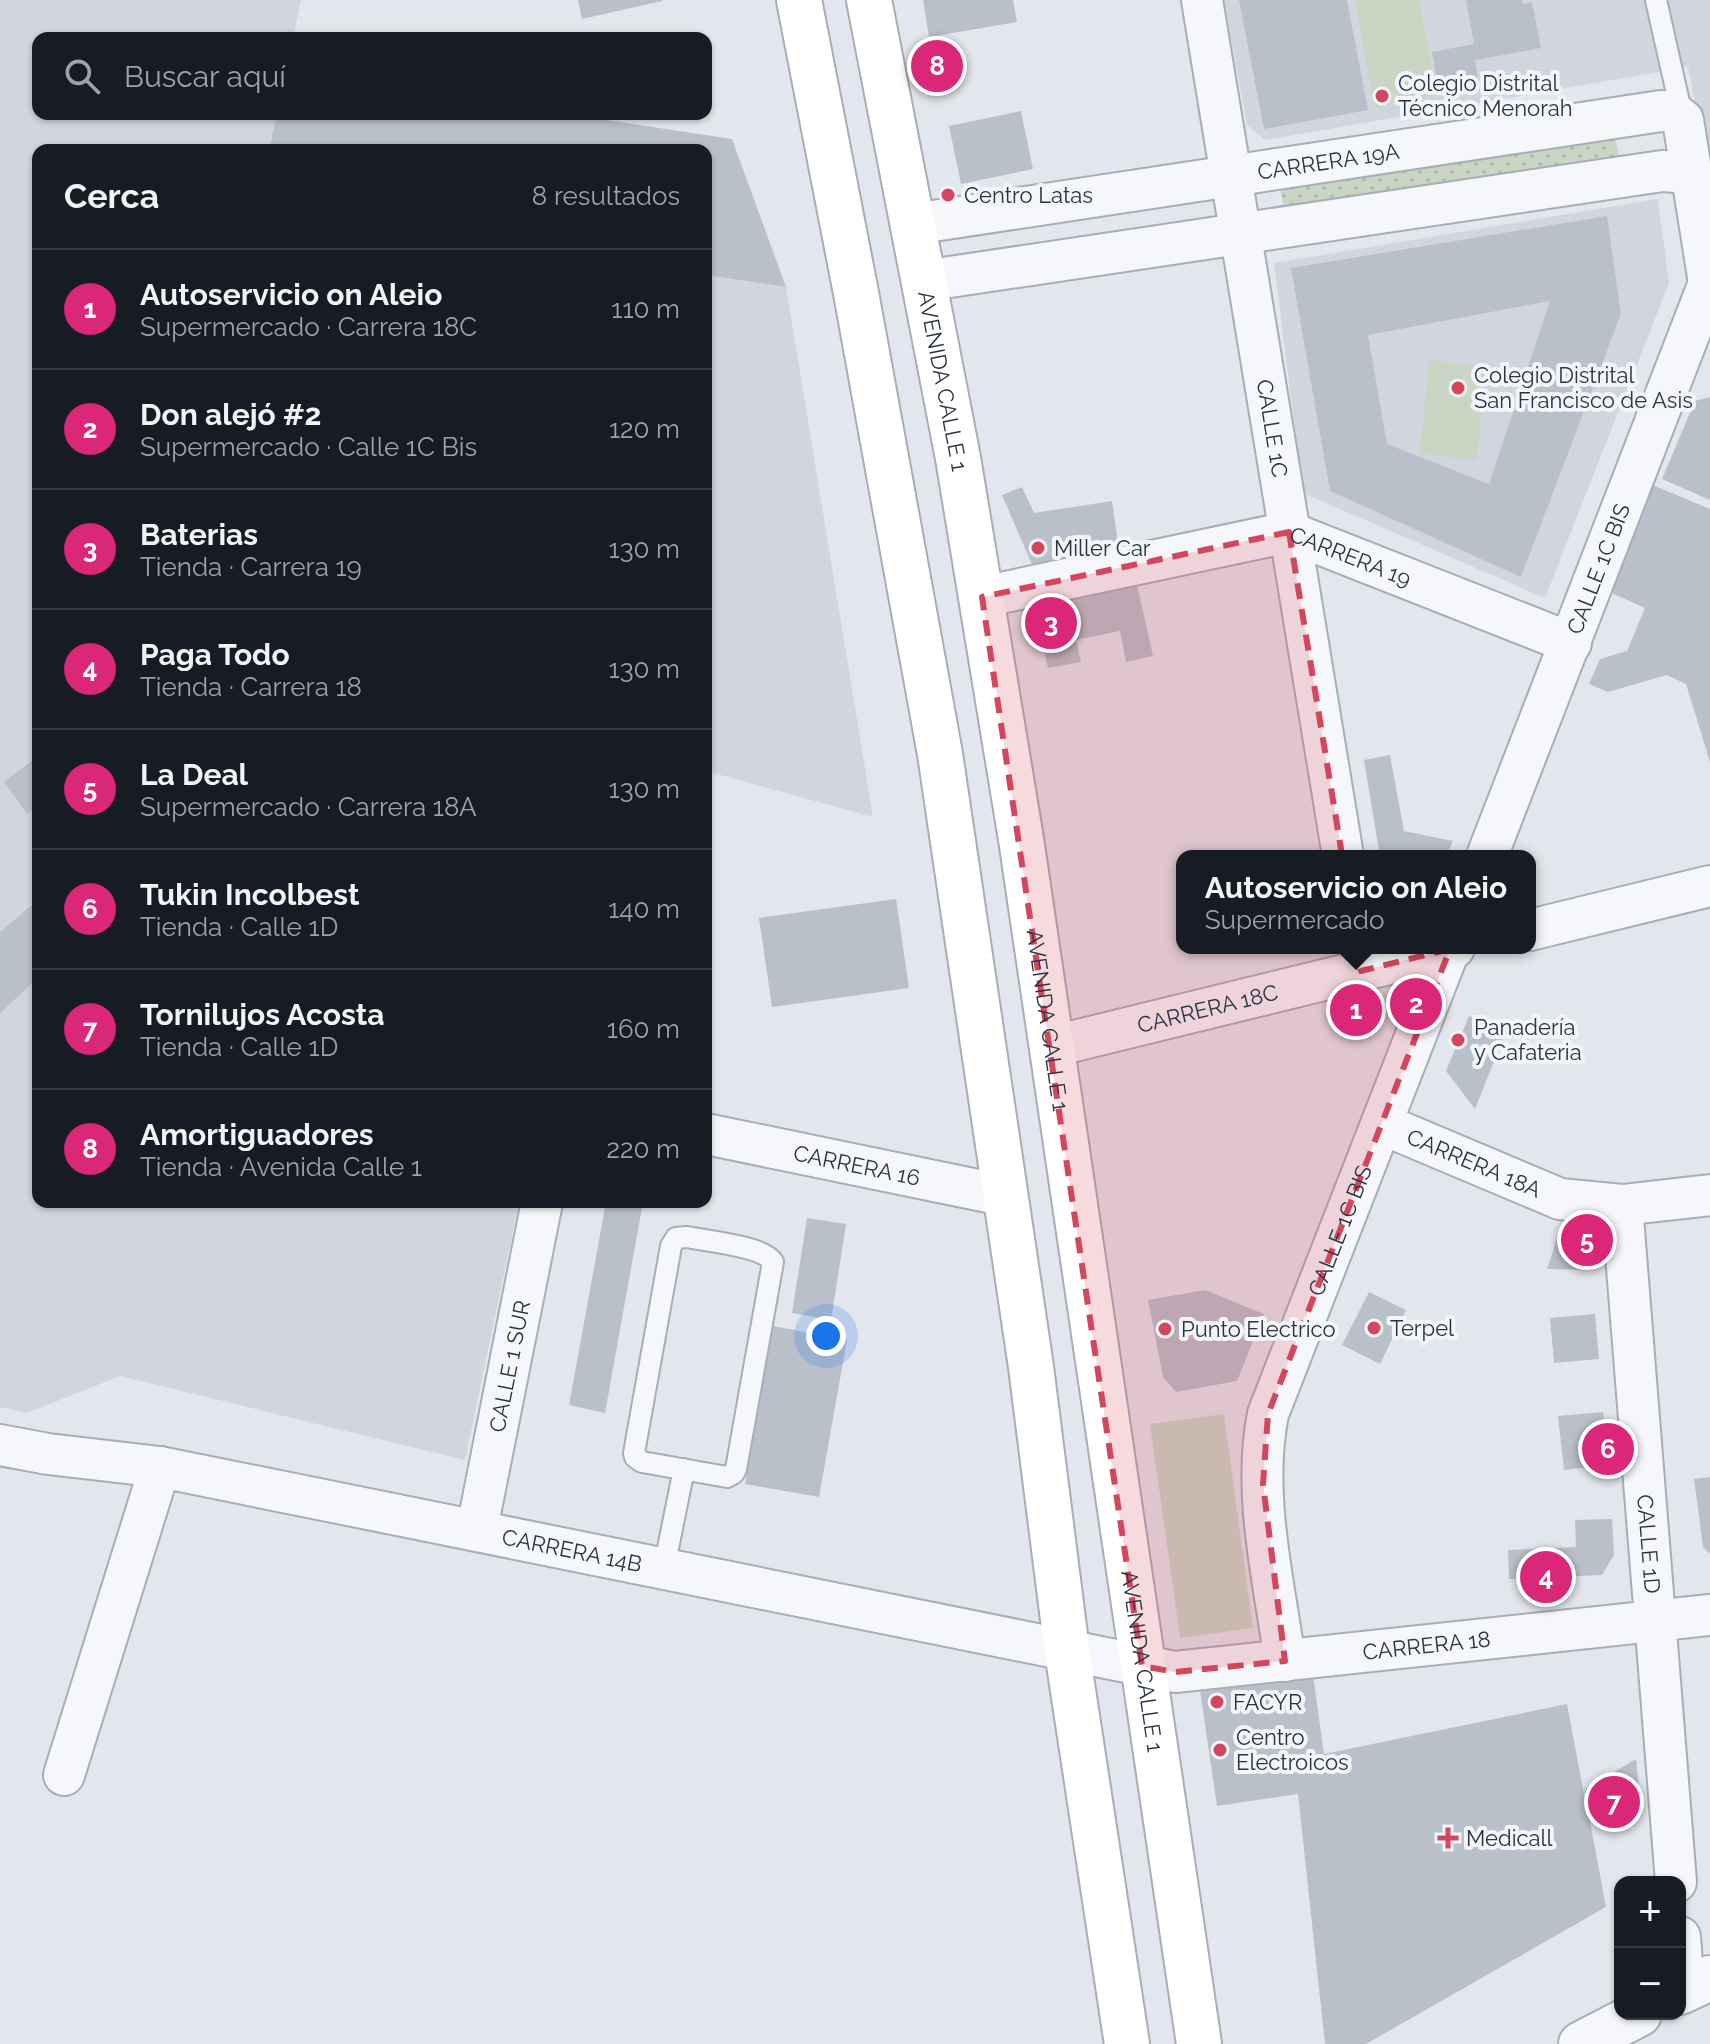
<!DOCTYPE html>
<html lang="es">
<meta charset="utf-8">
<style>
body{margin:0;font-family:Raleway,sans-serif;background:#242831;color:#f1f3f6}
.controls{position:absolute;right:24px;bottom:24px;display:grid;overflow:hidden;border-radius:16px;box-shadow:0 2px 6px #0004}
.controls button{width:72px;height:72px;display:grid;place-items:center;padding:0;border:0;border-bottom:2px solid #363941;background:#171b24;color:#f1f3f6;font:40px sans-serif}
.you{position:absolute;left:826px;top:1336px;width:28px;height:28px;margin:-20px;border:6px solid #fff;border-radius:50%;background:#1a73e8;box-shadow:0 0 0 12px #1a73e833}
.badge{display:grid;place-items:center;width:52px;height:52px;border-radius:50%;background:#db2777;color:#fff;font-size:26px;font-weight:700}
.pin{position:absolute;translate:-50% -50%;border:4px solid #fff;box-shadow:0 2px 8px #0006}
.popup{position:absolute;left:1176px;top:850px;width:360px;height:104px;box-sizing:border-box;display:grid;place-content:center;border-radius:16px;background:#171b24;filter:drop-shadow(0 2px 6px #0005);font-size:26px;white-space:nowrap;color:#9ea1a6}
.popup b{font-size:30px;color:#f1f3f6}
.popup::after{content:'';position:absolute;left:50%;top:100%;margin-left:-16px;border:16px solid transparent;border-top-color:#171b24}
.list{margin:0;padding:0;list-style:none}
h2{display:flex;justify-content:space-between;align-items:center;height:104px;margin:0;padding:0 32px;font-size:34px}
h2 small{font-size:26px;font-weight:400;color:#9ea1a6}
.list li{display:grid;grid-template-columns:52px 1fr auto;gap:24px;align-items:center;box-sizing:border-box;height:120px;padding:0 32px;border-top:2px solid #363941}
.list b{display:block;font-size:30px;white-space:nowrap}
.list p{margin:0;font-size:26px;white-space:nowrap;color:#9ea1a6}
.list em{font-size:26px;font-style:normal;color:#9ea1a6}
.icon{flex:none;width:44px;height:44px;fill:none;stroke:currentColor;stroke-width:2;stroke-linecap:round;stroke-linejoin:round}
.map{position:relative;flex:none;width:1710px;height:2044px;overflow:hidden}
.search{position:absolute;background:#171b24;box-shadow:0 2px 6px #0004;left:32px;top:32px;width:680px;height:88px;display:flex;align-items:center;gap:20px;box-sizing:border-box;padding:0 28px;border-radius:16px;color:#9ea1a6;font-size:30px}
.panel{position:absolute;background:#171b24;box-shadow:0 2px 6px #0004;left:32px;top:144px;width:680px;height:1064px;border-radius:16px}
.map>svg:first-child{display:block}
.built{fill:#d1d6de}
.grass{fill:url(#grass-dots)}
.park{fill:#c9d6c4}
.building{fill:#bac0ca;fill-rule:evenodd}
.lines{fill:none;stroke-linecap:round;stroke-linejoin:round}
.service-casing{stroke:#a8adb7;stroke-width:24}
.minor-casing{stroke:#a8adb7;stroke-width:44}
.tertiary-casing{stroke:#a8adb7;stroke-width:48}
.secondary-casing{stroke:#a8adb7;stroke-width:48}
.service{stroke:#f6f7fa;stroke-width:20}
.minor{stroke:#f6f7fa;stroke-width:40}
.tertiary{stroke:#f6f7fa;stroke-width:44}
.secondary{stroke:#fff;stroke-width:44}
.marked{fill:#d3465c;fill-opacity:0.2;stroke:#d3465c;stroke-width:6;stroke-dasharray:16 10;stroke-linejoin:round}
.poi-dot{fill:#d3465c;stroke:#f3f5f9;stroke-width:3}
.labels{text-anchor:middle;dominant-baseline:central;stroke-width:8;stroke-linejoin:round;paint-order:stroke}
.poi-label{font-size:22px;fill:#2a3445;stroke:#f3f5f9;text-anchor:start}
.street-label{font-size:22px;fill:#2a3445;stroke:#f3f5f9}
</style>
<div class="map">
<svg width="1710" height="2044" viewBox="0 0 1710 2044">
<defs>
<pattern id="grass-dots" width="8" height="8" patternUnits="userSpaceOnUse" patternTransform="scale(2)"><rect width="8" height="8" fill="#c9d6c4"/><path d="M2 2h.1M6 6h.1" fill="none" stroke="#adb8aa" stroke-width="1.8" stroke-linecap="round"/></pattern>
</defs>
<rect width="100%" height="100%" fill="#e3e6ec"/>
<!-- built -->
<g class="built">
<polygon points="0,0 301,0 293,38 38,38 38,114 277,114 269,150 38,150 38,1202 519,1202 465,1460 120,1376 27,1413 0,1407"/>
<polygon points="1224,0 1710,0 1710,179 1688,67 1265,140 1247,125"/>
<polygon points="1658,199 1669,283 1545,598 1303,493 1274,263"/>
<polygon points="706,275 786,287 873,817 706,771"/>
</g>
<!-- grass -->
<polygon class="grass" points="1614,128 1620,164 1285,214 1279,182"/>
<!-- park -->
<g class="park">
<polygon points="1355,0 1419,0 1437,95 1374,107"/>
<polygon points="1429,360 1486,366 1477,460 1420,454"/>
<polygon points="1224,1414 1253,1628 1180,1638 1150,1424"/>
</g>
<!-- building -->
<g class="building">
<polygon points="578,0 662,0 662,1 582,19"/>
<polygon points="923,0 1013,0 1017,22 929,37"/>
<polygon points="1239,0 1347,0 1368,110 1264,129"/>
<polygon points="1466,0 1522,0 1523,4 1532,2 1541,48 1475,60 1478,79 1438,87 1432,52 1474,44"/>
<polygon points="1021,111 1033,169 961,184 949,126"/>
<polygon points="277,114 567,114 732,139 786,287 706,275 706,150 269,150"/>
<path d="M1607 216 1621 314 1521 577 1330 491 1291 268ZM1550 301 1489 484 1387 444 1368 335Z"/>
<polygon points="1710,397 1710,500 1662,479 1695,401"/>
<polygon points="1643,481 1710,509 1710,762 1686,684 1667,675 1608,692 1589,684 1600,659 1627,651 1645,608 1598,587"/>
<polygon points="1022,487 1034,513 1112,501 1120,557 1034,569 1002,495"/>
<polygon points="1136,580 1153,656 1126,662 1120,631 1076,640 1081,662 1048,668 1033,602"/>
<polygon points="1390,755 1404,831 1453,841 1446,856 1380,856 1364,760"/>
<polygon points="38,756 38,804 27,814 4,782"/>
<polygon points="896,899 909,988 772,1007 759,918"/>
<polygon points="38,900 38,978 0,1013 0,932"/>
<polygon points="1369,982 1381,997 1378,1022 1339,1034 1328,995"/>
<polygon points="1469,1016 1506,1031 1475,1109 1446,1071"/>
<polygon points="606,1202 643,1202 605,1413 569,1405"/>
<polygon points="807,1218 846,1224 831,1320 792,1313"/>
<polygon points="1561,1226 1582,1233 1592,1248 1592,1270 1547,1269"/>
<polygon points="1205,1290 1264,1314 1237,1381 1176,1392 1163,1377 1148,1300"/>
<polygon points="1369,1292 1406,1310 1380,1364 1342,1345"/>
<polygon points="1595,1314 1599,1359 1554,1363 1550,1318"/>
<polygon points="773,1326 847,1340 819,1497 745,1484"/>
<polygon points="1603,1412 1608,1465 1564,1470 1558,1416"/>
<polygon points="1710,1477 1710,1554 1703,1547 1694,1479"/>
<polygon points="1612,1519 1614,1555 1602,1575 1509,1579 1508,1550 1576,1547 1575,1520"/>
<polygon points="1313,1675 1324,1754 1567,1704 1586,1805 1585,1789 1636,1759 1642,1816 1590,1821 1606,1907 1366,2044 1325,2044 1298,1794 1217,1806 1200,1690"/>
</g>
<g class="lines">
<!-- service casing -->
<g class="service-casing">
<g id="service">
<polyline points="1656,0 1683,120"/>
<path d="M687 1237C706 1241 764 1246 773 1262L736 1469 734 1473 727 1477 642 1462 635 1457 634 1453 671 1246 676 1238Z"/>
<polyline points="664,1568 684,1469"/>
</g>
</g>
<!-- minor casing -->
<g class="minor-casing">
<g id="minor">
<path id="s1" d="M1202 0 1343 856"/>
<path id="s2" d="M913 224 1661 111 1673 112 1683 120 1709 283"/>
<polyline points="923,281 1662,171 1677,172 1692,177"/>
<path id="s3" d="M982 597 1289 532 1571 643"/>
<path id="s4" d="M1487 856 1709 283"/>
<polyline points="1530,930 1710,886"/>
<path id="s5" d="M1054 1046 1454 948"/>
<path id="s6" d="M1382 1124 1560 1199 1622 1205 1710 1195"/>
<path id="s7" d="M706 1134 1007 1196"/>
<path id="s8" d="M1622 1205 1676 1882"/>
<path id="s9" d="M0 1445 48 1454 160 1467 1175 1672 1710 1615"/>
<path id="s10" d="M477 1529 542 1202"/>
<path id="s11" d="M1285 1661C1274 1581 1252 1494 1268 1414L1450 948"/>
<polyline points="64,1775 160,1467"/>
<polyline points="1680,1937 1684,1990"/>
</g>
</g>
<!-- tertiary casing -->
<g class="tertiary-casing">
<g id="tertiary">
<polyline points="1680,1992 1710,1978"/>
<polyline points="1581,2044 1639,2014"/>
</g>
</g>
<!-- secondary casing -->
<g class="secondary-casing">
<g id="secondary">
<polyline points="799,0 856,293 940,754 1031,1367 1067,1651 1127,2044"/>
<path id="s12" d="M869 0 958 458 1021 839 1199 2044"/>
</g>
</g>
<!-- service -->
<use href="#service" class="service"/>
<!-- minor -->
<use href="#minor" class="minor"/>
<!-- tertiary -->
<use href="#tertiary" class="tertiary"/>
<!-- secondary -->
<use href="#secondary" class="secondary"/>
</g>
<!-- marked area -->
<path class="marked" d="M1289 532 1361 971 1450 949 1268 1414 1263 1484 1285 1661 1175 1672 1142 1666 982 597Z"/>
<!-- markers -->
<g class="poi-dot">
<circle cx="1382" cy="96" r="8"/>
<circle cx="948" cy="195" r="8"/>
<circle cx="1458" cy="388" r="8"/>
<circle cx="1038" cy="548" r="8"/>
<circle cx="1458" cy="1040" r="8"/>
<circle cx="1374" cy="1328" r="8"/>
<circle cx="1165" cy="1329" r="8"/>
<circle cx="1217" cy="1702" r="8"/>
<circle cx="1220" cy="1750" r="8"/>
<path d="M1444 1826h8v8h8v8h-8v8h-8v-8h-8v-8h8z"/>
</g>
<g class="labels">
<!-- poi labels -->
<g class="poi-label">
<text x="1398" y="83">Colegio Distrital<tspan x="1398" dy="25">Técnico Menorah</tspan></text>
<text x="964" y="195">Centro Latas</text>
<text x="1474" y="375">Colegio Distrital<tspan x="1474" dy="25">San Francisco de Asis</tspan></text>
<text x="1054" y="548">Miller Car</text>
<text x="1474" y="1027">Panadería<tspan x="1474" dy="25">y Cafateria</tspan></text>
<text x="1390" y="1328">Terpel</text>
<text x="1181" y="1329">Punto Electrico</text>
<text x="1233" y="1702">FACYR</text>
<text x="1236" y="1737">Centro<tspan x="1236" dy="25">Electroicos</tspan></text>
<text x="1466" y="1838">Medicall</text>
</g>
<!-- street labels -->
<g class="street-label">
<text stroke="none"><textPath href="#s2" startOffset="420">CARRERA 19A</textPath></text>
<text stroke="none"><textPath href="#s12" startOffset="388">AVENIDA CALLE 1</textPath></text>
<text stroke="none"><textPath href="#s1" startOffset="434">CALLE 1C</textPath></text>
<text stroke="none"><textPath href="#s3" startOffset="380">CARRERA 19</textPath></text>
<text stroke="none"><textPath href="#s4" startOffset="308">CALLE 1C BIS</textPath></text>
<text stroke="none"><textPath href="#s5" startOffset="158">CARRERA 18C</textPath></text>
<text stroke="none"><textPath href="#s12" startOffset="1036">AVENIDA CALLE 1</textPath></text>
<text stroke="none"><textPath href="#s6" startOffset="100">CARRERA 18A</textPath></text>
<text stroke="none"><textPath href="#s7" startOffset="154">CARRERA 16</textPath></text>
<text stroke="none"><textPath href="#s11" startOffset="446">CALLE 1C BIS</textPath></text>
<text stroke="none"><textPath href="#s10" startOffset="166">CALLE 1 SUR</textPath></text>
<text stroke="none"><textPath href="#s8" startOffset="340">CALLE 1D</textPath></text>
<text stroke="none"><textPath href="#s9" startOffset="582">CARRERA 14B</textPath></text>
<text stroke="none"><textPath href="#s9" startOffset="1450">CARRERA 18</textPath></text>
<text stroke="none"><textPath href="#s12" startOffset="1684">AVENIDA CALLE 1</textPath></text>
</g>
</g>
</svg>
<div class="controls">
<button>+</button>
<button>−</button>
</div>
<div class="you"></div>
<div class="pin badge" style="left:1356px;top:1010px">1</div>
<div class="popup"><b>Autoservicio on Aleio</b>Supermercado</div>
<div class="pin badge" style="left:1416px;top:1004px">2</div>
<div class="pin badge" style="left:1051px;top:623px">3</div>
<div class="pin badge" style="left:1546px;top:1577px">4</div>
<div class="pin badge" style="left:1587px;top:1240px">5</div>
<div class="pin badge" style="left:1608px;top:1449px">6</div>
<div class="pin badge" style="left:1614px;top:1802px">7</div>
<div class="pin badge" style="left:937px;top:66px">8</div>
<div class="search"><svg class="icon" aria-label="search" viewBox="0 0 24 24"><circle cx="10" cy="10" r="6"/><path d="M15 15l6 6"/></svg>Buscar aquí</div>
<section class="panel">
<h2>Cerca<small>8 resultados</small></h2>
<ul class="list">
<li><span class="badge">1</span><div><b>Autoservicio on Aleio</b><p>Supermercado · Carrera 18C</p></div><em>110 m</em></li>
<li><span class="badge">2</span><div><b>Don alejó #2</b><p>Supermercado · Calle 1C Bis</p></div><em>120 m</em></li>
<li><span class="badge">3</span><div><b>Baterias</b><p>Tienda · Carrera 19</p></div><em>130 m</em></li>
<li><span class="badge">4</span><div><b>Paga Todo</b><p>Tienda · Carrera 18</p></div><em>130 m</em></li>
<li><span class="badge">5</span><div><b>La Deal</b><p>Supermercado · Carrera 18A</p></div><em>130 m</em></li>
<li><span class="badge">6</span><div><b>Tukin Incolbest</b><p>Tienda · Calle 1D</p></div><em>140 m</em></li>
<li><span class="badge">7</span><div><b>Tornilujos Acosta</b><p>Tienda · Calle 1D</p></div><em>160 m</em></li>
<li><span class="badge">8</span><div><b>Amortiguadores</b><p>Tienda · Avenida Calle 1</p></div><em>220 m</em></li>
</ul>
</section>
</div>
